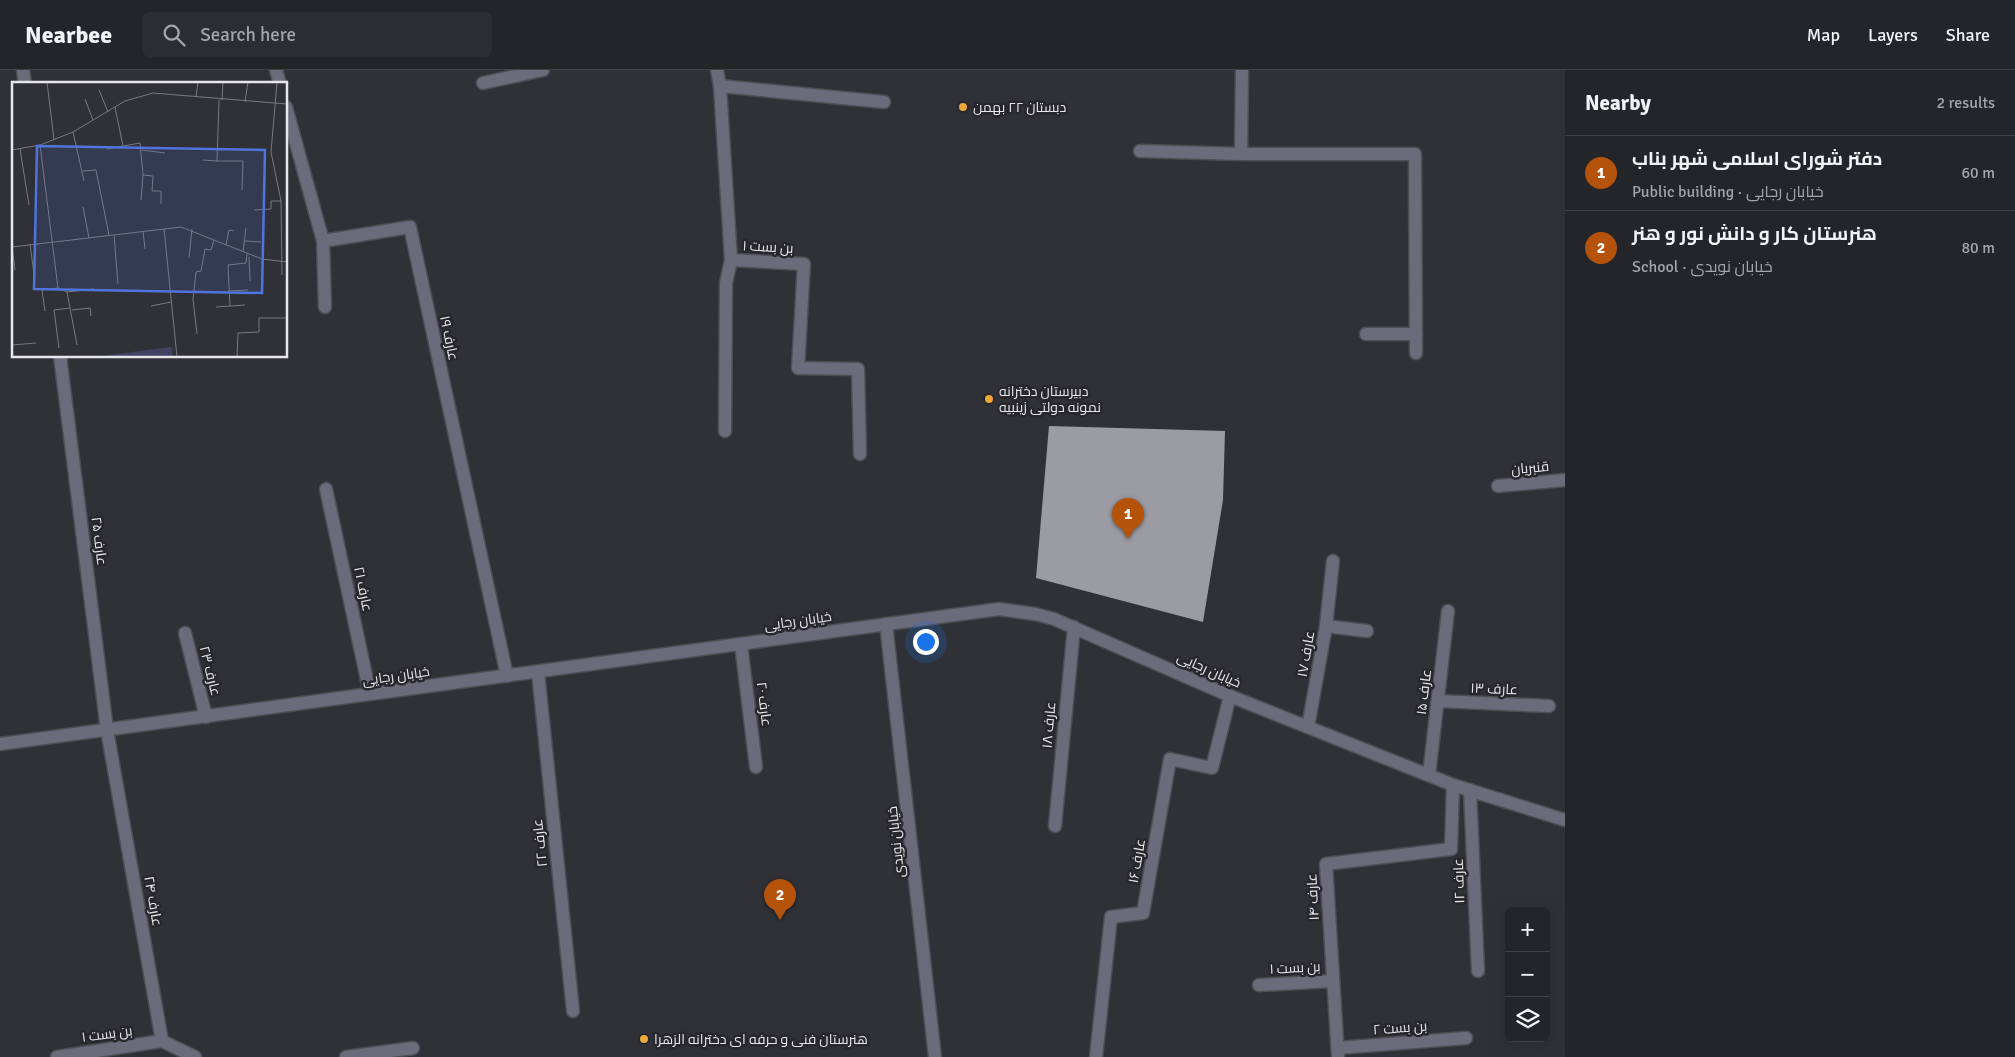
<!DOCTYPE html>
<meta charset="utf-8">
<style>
body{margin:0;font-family:Signika,Cairo,sans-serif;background:#2c2d31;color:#f1f3f6}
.controls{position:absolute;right:15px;bottom:15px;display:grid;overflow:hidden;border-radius:8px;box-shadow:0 5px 20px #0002}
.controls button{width:45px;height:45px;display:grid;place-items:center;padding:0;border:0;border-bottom:1px solid #414246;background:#242529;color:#f1f3f6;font:25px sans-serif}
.you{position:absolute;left:925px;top:571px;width:18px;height:18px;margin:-12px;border:4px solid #fff;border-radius:50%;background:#1a73e8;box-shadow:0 0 0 8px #1a73e833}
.badge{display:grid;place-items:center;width:32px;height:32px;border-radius:50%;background:#b45309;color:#fff;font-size:16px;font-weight:700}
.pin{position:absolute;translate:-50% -41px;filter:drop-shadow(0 1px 2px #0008)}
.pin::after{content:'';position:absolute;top:26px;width:18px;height:15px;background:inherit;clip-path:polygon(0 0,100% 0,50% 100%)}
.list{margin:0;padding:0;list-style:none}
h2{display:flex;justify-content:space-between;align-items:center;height:65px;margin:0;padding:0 20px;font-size:21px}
h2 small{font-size:16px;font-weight:400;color:#a3a5a8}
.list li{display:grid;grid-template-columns:32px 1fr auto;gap:15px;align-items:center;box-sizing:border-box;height:75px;padding:0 20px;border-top:1px solid #414246}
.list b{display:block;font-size:19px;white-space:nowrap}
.list p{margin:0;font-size:16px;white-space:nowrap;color:#a3a5a8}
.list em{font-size:16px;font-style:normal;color:#a3a5a8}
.icon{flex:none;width:28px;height:28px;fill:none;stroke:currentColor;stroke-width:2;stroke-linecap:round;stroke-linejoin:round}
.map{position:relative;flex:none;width:1565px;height:987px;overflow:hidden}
header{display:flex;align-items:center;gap:30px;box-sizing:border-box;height:70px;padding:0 25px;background:#242529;border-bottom:1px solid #414246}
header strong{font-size:24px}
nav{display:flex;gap:28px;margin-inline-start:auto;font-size:18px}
.search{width:350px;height:45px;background:#2c2d31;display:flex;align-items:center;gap:12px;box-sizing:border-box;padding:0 18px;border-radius:8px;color:#a3a5a8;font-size:19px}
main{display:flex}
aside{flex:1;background:#242529}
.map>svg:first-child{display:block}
.building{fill:#9b9ba4}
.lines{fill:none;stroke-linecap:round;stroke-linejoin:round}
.minor-casing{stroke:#4d4e54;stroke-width:15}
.minor{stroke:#6b6b7c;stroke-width:12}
.poi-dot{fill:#eda83c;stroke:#27272d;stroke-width:2}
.labels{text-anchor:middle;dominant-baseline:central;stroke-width:5;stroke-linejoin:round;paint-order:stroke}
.poi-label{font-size:14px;fill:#e6e6eb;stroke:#27272d;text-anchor:start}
.street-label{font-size:14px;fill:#e6e6eb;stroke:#27272d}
.inset-road{fill:none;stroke:#79797f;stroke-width:1}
.view{fill:#4f74dd;fill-opacity:0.15;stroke:#4f74dd;stroke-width:2.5}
.inset-edge{fill:none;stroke:#e6e6eb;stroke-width:2.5}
</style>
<header>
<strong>Nearbee</strong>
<div class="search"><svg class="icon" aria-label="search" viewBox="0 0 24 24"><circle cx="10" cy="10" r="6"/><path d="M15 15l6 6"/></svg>Search here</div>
<nav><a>Map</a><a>Layers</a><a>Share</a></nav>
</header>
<main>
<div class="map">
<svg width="1565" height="987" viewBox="0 0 1565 987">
<rect width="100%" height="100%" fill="#303137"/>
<!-- building -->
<polygon class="building" points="1049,356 1225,361 1223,430 1203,552 1036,508"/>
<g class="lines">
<!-- minor casing -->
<g class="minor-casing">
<g id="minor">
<polyline points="23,0 25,14"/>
<polyline points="276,0 280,14"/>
<polyline points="717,0 720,16 731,190 804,194 798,298 858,299 860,384"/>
<polyline points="483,13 543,0"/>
<polyline points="720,16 884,32"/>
<polyline points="286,37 323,171 325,237"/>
<polyline points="1140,81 1241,84 1242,0"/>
<polyline points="1241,84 1415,84 1416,283"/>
<polyline points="323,171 410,157 507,606"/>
<polyline points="1366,264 1416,264"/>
<polyline points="60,286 107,660 162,971 195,987"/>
<polyline points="725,361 726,213 731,190"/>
<polyline points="1498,416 1565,410"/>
<polyline points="326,419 370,624"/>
<polyline points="886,554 935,987"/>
<polyline points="1326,556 1333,491"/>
<polyline points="185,563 206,647"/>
<polyline points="741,574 756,697"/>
<polyline points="538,602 573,941"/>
<polyline points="1438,631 1549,636"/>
<polyline points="1308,657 1326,556 1367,561"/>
<polyline points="0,674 999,539 1035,544 1054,549 1230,626 1453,715 1565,750"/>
<polyline points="1429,705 1448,541"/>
<polyline points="1470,720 1478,901"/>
<polyline points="1055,756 1074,557"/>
<polyline points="1259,915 1333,911"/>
<polyline points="1338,978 1466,968"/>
<polyline points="57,987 162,971"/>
<polyline points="346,987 413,978"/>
<polyline points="1096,987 1111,847 1143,843 1170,689 1212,698 1230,626"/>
<polyline points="1338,987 1326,794 1451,779 1453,715"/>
</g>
</g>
<!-- minor -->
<use href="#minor" class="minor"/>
</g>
<!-- markers -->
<g class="poi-dot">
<circle cx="963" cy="37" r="5"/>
<circle cx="989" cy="329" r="5"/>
<circle cx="644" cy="969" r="5"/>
</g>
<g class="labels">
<!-- poi labels -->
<g class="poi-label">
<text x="973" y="37">دبستان ۲۲ بهمن</text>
<text x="999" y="321">دبیرستان دخترانه<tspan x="999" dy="16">نمونه دولتی زینبیه</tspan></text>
<text x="654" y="969">هنرستان فنی و حرفه ای دخترانه الزهرا</text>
</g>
<!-- street labels -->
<g class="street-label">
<text transform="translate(768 177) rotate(3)">بن بست ۱</text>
<text transform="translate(449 268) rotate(78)">عارف ۱۹</text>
<text transform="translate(1530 398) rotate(-5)">قنبریان</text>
<text transform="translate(99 471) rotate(83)">عارف ۲۵</text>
<text transform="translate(363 519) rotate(78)">عارف ۲۱</text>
<text transform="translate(798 551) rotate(-8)">خیابان رجایی</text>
<text transform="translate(1306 584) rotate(-80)">عارف ۱۷</text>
<text transform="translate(1209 600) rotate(24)">خیابان رجایی</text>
<text transform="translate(210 601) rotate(76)">عارف ۲۳</text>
<text transform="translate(396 606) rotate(-8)">خیابان رجایی</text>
<text transform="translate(1494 619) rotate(2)">عارف ۱۳</text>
<text transform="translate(1424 622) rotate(-83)">عارف ۱۵</text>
<text transform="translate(764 634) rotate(83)">عارف ۲۰</text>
<text transform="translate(1049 655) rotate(-85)">عارف ۱۸</text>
<text transform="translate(896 772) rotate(-96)">خیابان نویدی</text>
<text transform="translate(540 773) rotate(-96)">عارف ۲۲</text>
<text transform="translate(1137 791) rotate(-80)">عارف ۱۶</text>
<text transform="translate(1459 811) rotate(-92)">عارف ۱۲</text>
<text transform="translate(1313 827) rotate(-93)">عارف ۱۴</text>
<text transform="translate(153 831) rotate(80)">عارف ۲۴</text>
<text transform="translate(1295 898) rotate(-3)">بن بست ۱</text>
<text transform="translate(1400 958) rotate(-4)">بن بست ۲</text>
<text transform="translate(107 964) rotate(-8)">بن بست ۱</text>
</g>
</g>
<!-- overview -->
<g transform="translate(12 12)">
<rect width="275" height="275" fill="#303137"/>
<path d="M160 265 161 275H81L159 265Z" fill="#424162"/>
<path class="inset-road" d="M35 0 42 58M265 0 259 70 269 119 270 193M87 8 96 30M184 15 186 0M73 17 81 38M210 18 211 0M233 20 236 0M61 50 72 99M28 63 46 206 55 210 65 263M111 64 128 61 131 93 141 94 140 109H149V122M8 67 17 123M95 67 111 64 103 25M0 68 28 63 61 50 113 19 141 11 275 22M130 68 153 71M191 78 205 79 207 18M205 79H231L230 108M71 89 84 88 97 153M129 118 131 93M71 125 77 156M242 128 259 127V119H269M152 147 165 275M131 149 133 167M102 153 106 202M233 159 249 160M18 162 22 192M214 163 217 148 222 149M0 165 169 145 250 177 275 180M0 165 3 188M231 170 234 146M237 175 238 199M177 176 180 147M217 209 236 208M55 210 82 207M139 224 159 220M218 224 216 183 234 181 235 171M204 225 233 223M60 228 78 226 79 234M33 229 30 208 46 206M185 252 181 217 184 190 189 189 193 167 199 168 202 158M0 263 24 261M47 266 42 228 58 226M225 275 226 251 247 250V236H275"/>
<path class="view" d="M25 64 253 68 250 211 22 207Z"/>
<rect width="275" height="275" class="inset-edge"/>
</g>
</svg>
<div class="controls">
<button>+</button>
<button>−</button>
<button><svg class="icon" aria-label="layers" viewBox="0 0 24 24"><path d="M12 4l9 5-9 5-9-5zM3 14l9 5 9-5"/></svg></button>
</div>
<div class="you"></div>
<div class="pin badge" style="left:1128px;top:469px">1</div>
<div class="pin badge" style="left:780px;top:850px">2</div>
</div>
<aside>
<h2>Nearby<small>2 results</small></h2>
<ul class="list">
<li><span class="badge">1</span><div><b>دفتر شورای اسلامی شهر بناب</b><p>Public building · خیابان رجایی</p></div><em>60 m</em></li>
<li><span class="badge">2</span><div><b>هنرستان کار و دانش نور و هنر</b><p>School · خیابان نویدی</p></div><em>80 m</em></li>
</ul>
</aside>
</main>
